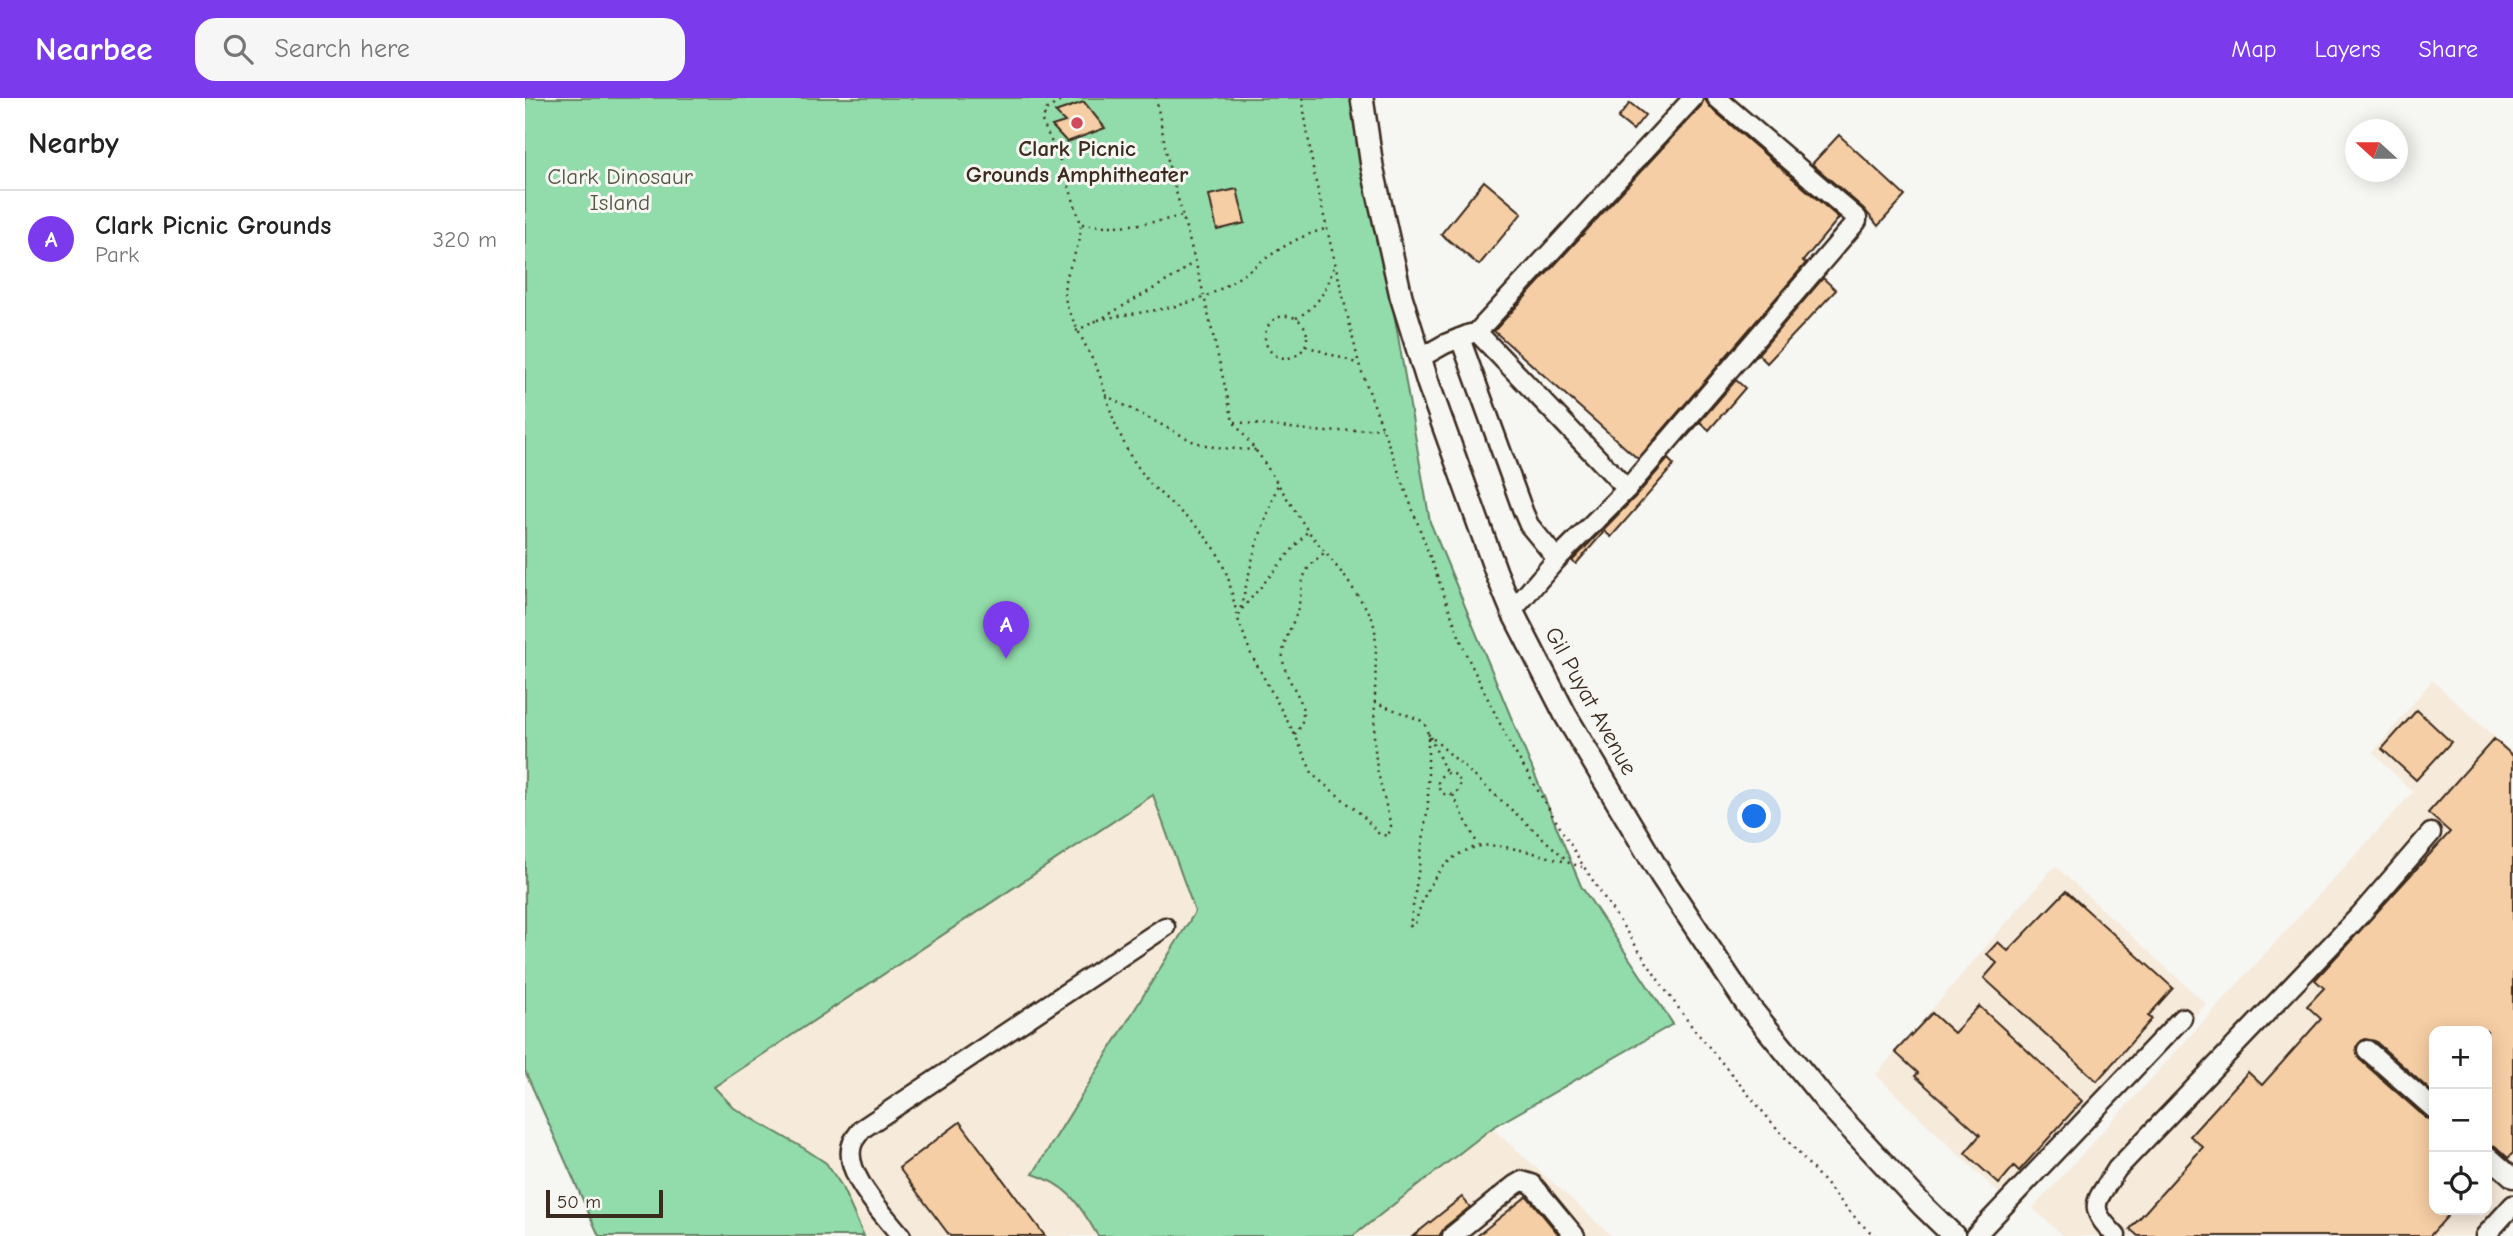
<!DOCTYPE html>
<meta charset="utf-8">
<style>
body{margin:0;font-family:"Comic Neue",sans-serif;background:#f6f6f6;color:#222}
.controls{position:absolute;right:21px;bottom:21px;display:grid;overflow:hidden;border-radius:14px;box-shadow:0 4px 18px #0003}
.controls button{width:63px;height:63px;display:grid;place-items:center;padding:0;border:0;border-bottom:2px solid #e0e0e0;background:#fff;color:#222;font:35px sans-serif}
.compass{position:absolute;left:1820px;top:21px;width:63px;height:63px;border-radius:50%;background:#fff;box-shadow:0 4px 18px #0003;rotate:291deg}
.scale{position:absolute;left:21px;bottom:18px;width:117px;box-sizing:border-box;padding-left:7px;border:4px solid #3b2a1e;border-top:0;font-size:19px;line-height:24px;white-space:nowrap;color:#3b2a1e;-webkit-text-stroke:5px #f6f6f2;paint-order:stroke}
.you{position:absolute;left:1230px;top:719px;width:24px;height:24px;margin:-18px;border:5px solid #fff;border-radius:50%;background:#1a73e8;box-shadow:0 0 0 10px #1a73e833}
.badge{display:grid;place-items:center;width:46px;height:46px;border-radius:50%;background:#7c3aed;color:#fff;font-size:23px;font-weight:700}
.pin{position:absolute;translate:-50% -58px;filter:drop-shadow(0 2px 4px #0008)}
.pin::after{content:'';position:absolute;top:37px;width:24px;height:21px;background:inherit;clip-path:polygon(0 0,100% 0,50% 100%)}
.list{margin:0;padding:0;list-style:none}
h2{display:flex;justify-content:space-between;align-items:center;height:91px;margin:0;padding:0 28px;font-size:30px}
h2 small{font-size:23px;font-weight:400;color:#767676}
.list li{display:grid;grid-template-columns:46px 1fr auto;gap:21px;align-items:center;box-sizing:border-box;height:98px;padding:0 28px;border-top:2px solid #e0e0e0}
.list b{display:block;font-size:26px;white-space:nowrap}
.list p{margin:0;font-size:23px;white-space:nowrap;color:#767676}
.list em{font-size:23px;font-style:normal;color:#767676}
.icon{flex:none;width:38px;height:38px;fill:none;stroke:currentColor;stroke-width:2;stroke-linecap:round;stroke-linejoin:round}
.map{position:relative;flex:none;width:1988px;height:1138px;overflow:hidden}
header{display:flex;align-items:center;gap:42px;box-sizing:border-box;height:98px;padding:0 35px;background:#7c3aed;color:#fff}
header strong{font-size:33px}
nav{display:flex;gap:38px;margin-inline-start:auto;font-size:24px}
.search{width:490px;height:63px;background:#f6f6f6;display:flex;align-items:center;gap:18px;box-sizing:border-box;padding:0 24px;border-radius:21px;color:#767676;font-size:26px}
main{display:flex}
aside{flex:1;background:#fff}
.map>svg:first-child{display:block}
.built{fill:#f6eadb;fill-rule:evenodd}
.green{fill:#92dbaa;stroke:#668264;stroke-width:2}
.building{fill:#f6cea5;stroke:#3b2a1e;stroke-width:2}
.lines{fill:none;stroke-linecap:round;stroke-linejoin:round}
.minor-casing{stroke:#3b2a1e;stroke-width:23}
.major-casing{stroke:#3b2a1e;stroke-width:26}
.path{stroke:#3b2a1e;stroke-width:2.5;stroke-dasharray:2 5;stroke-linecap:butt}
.minor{stroke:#f6f6f2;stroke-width:18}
.major{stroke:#f6f6f2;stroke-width:21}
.poi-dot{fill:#d1495b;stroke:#f6f6f2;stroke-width:2.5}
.labels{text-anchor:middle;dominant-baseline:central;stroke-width:6;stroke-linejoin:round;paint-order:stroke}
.poi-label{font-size:23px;font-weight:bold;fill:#3b2a1e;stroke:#f6f6f2}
.park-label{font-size:23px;fill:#515641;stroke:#f6f6f2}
.street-label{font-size:23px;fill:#3b2a1e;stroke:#f6f6f2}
</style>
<header>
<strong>Nearbee</strong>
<div class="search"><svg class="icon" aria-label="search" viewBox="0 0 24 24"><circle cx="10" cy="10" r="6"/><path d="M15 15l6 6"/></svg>Search here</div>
<nav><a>Map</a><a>Layers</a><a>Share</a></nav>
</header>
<main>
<aside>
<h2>Nearby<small></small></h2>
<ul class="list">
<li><span class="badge">A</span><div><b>Clark Picnic Grounds</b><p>Park</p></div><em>320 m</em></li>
</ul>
</aside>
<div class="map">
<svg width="1988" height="1138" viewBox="0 0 1988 1138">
<rect width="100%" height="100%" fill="#f6f6f2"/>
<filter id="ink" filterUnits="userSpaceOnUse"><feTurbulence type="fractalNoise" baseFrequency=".0143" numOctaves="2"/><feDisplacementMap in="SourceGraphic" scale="14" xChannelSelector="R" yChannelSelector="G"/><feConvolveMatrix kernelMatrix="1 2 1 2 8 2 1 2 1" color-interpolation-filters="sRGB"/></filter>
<g filter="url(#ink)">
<!-- built -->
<g class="built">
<path d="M1907 582 1988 656V1124L1975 1138H1538L1508 1110 1888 694 1848 655ZM1909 933H1962V1112H1909Z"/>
<polygon points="628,697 670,814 508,1076 522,1081 550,1099 573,1138 339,1138 316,1087 301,1065 280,1051 209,1010 188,989"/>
<polygon points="1530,768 1681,906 1491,1112 1351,977"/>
<polygon points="967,1030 1087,1138 828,1138"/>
</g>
<!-- green -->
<path class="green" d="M0 0H832L905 424 1056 788 1148 926 967 1030 828 1138H573C554 1107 545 1088 508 1076L670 814 628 697 189 989 209 1010 280 1051 301 1065 316 1087 339 1138H74L0 973Z"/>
<!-- building -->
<g class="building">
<polygon points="1179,0 1185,9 1314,120 1278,163 1281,165 1113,361 969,233 1176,8"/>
<polygon points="559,4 580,30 542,44 527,28 540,24 530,14"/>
<polygon points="1105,5 1120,17 1108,32 1093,20"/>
<polygon points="1314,37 1380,98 1353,128 1339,111 1287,66"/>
<polygon points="959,83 997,115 954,167 916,136"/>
<polygon points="712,91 720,125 692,132 684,97"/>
<polygon points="1298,180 1311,192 1242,265 1233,256 1227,263"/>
<polygon points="1211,282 1220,290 1184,332 1175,324 1158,343"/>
<polygon points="1143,361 1149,367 1086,439 1078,432 1111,398"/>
<polygon points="1076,433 1078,435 1051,466 1047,463"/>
<polygon points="1892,612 1926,644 1891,682 1857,651"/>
<polygon points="1969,641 1988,658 1988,1055 1983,1060 1970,1048 1962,1046 1962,933 1909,933 1909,996 1850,943 1839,941 1831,949 1834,961 1901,1020 1909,1022 1909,1112 1928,1112 1905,1138 1613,1138 1605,1131 1678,1049 1665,1038 1723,974 1737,987 1796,921 1782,908 1799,890 1790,882 1925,734 1903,715"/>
<polygon points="1541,793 1648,890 1623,918 1627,921 1572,983 1459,880 1472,865 1462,856 1473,844 1483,853"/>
<polygon points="1454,908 1557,1003 1494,1073 1489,1068 1474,1086 1440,1055 1455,1037 1390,978 1393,975 1370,954 1407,915 1429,935"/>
<polygon points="435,1024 520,1138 425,1138 374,1070"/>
<polygon points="1002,1098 1035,1138 952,1138"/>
<polygon points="937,1099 945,1109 920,1129 914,1138 888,1138"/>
</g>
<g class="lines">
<!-- minor casing -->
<g class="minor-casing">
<g id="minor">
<polyline points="935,240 998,413 1004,427 1032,461"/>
<polyline points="895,260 920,246 945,236"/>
<polyline points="1102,391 1332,123 1332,120 1192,0"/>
<polyline points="987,513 1032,461 1102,391 952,234 1168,0"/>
<polyline points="1842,952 1909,1011"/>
<polyline points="1962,1057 1988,1080"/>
<path d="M376 1138C359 1116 315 1073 328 1044 330 1040 334 1035 337 1031L640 829"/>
<polyline points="927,1138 990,1087 997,1083 1007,1086 1050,1138"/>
<polyline points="1450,1138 1657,920"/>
<path d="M1591 1138C1560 1107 1571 1105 1592 1071L1835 817 1906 735"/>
<polyline points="1960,1138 1988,1107"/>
</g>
</g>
<!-- major casing -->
<g class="major-casing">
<polyline id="major" points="837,0 847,68 876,198 903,285 971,474 987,513 1041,618 1137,779 1221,905 1305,1008 1398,1108 1429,1138"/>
</g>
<!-- path -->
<g class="path">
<polyline points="541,0 522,11 517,23 537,67 556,126 555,141 540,183 539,196 543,212 574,275 589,323 604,356 624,385 675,432 691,452 703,479 713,521 726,556 770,637 788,677 837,717 854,736 863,738 866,728 852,671 849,642 851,551 850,531 846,517 820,479 783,433 735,358 708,323 675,181 644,68 631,0"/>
<polyline points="777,0 789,76 834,266 940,554 986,648 1059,769 1136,886 1168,930 1243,1020 1335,1125 1350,1138"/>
<path d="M557 126C592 131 623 126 657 118"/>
<circle cx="761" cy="239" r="21"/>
<polyline points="579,219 654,176 668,164"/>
<path d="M771 220C794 209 803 189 810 165"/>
<path d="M573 222C608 214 646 213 679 199 724 180 750 144 800 131"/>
<polyline points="551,233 573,222"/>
<polyline points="781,248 834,266"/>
<polyline points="580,297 669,344 693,350 731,352"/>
<polyline points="710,324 801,334 857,330"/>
<polyline points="717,511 783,433"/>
<polyline points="714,517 730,451 753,386"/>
<path d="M849 604 895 622 900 627 903 636V709L885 828 890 827C898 793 917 755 956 748 977 744 1035 762 1057 769"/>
<polyline points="903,636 1043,763"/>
<path d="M770 637C792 607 762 592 758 562 756 545 769 526 773 510 777 496 775 481 784 469 789 463 795 459 800 454"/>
<polyline points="905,639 921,674"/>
<circle cx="924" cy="686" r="11"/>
<polyline points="928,697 953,747"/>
</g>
<!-- minor -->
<use href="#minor" class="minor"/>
<!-- major -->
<use href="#major" class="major"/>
</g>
</g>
<!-- markers -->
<circle class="poi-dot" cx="552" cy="25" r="7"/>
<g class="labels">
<!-- poi labels -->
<g class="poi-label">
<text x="552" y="50">Clark Picnic<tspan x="552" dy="26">Grounds Amphitheater</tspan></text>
</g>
<!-- park labels -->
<g class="park-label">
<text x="95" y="78">Clark Dinosaur<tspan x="95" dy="26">Island</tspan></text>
</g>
<!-- street labels -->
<g class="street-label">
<text transform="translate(1066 603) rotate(61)">Gil Puyat Avenue</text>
</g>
</g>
</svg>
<div class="controls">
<button>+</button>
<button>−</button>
<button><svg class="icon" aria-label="locate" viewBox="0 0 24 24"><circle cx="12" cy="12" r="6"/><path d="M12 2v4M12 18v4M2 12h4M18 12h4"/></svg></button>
</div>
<svg class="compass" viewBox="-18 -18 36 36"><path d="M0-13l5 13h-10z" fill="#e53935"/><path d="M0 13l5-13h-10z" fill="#767676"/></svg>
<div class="scale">50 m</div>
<div class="you"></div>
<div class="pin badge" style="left:481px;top:561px">A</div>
</div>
</main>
